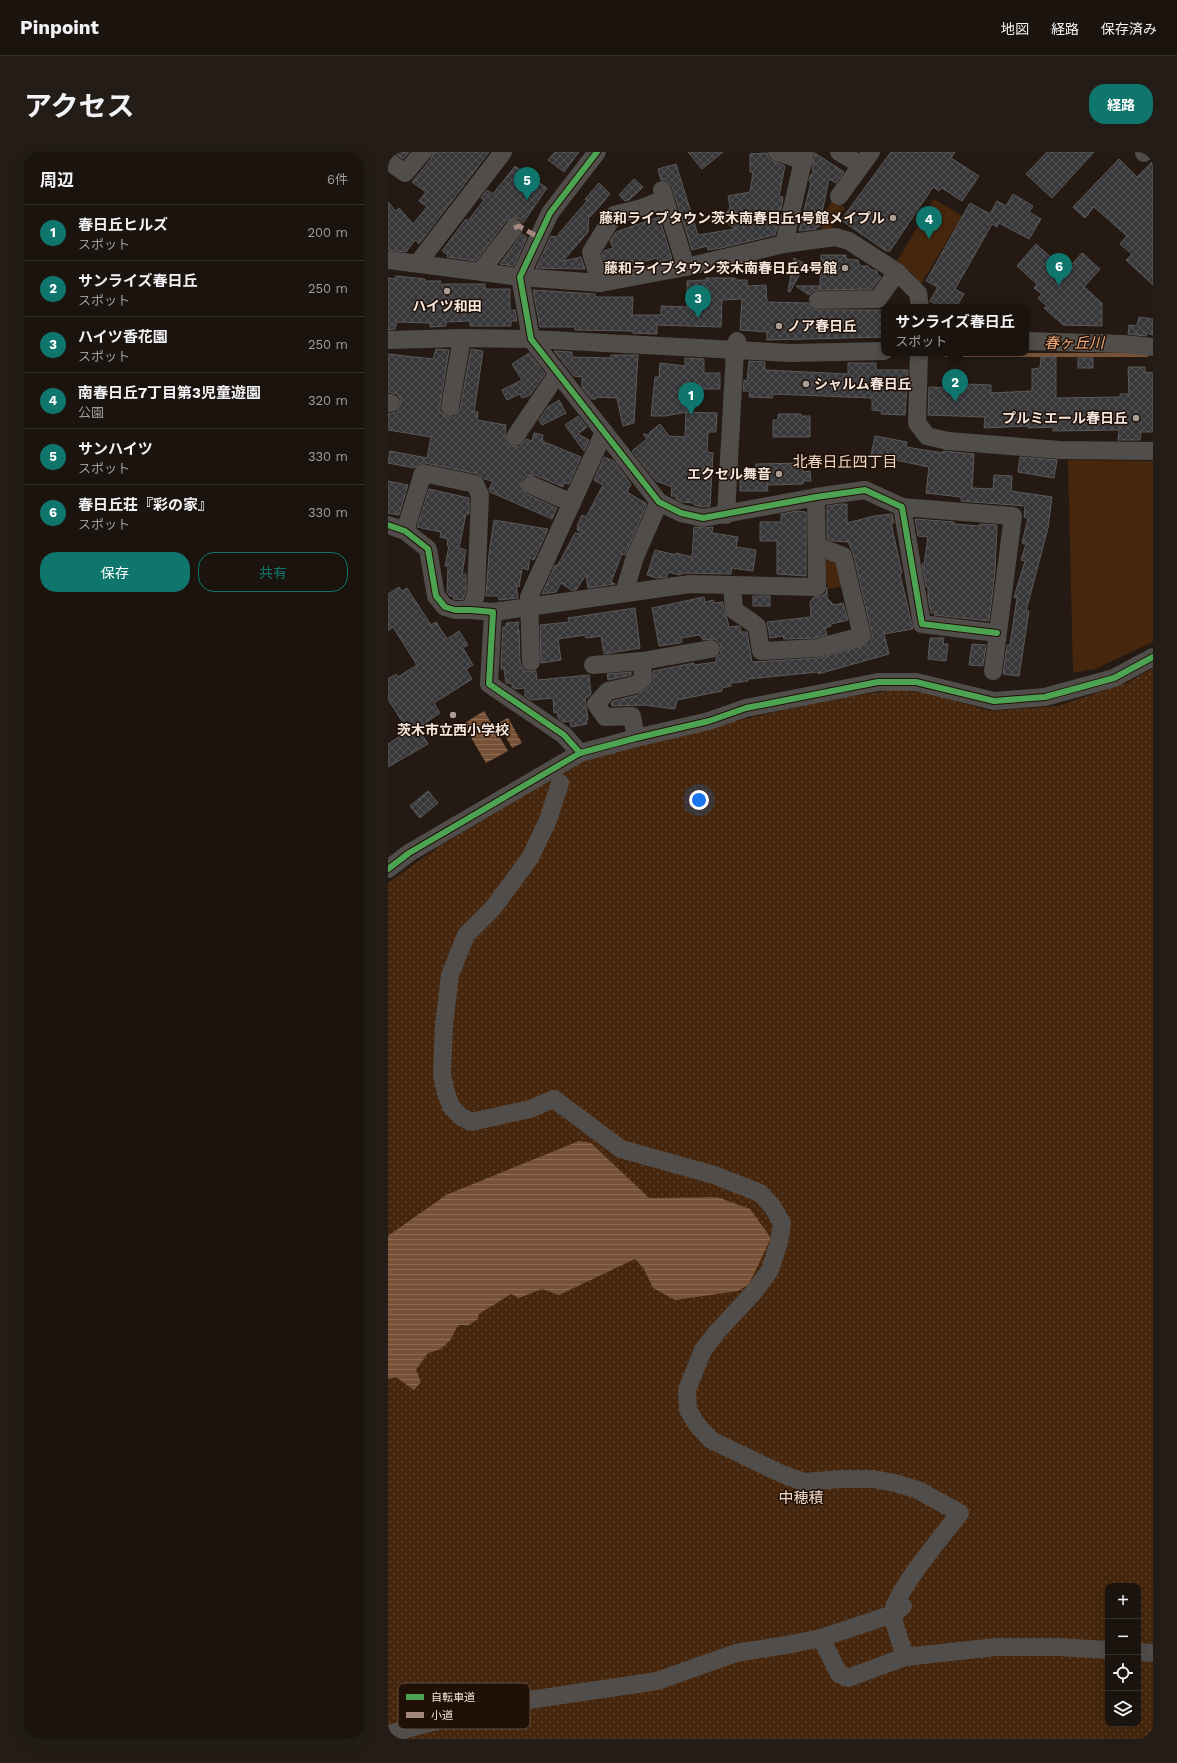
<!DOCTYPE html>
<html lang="ja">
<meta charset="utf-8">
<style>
body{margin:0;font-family:"Work Sans","Noto Sans JP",sans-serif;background:#241d17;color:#f1f3f6}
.controls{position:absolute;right:12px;bottom:12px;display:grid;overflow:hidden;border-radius:8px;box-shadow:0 4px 16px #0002}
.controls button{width:36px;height:36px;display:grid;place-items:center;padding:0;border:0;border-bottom:1px solid #39332e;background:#1b140e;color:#f1f3f6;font:20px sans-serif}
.you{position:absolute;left:311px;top:648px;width:14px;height:14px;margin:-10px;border:3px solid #fff;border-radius:50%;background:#1a73e8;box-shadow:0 0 0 6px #1a73e833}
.badge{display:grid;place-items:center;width:26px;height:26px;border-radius:50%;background:#0f766e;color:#fff;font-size:13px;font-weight:700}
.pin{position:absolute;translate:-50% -33px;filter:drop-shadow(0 1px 2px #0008)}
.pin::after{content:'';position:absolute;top:21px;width:14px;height:12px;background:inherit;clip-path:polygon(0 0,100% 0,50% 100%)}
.popup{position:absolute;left:493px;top:152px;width:148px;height:52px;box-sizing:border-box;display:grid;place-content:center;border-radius:8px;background:#1b140e;filter:drop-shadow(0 1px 3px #0005);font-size:13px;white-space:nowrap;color:#a09e9e}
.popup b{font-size:15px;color:#f1f3f6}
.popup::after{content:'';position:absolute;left:50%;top:100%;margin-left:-8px;border:8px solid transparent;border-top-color:#1b140e}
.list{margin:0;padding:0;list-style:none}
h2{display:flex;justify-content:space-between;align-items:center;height:52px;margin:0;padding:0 16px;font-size:17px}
h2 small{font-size:13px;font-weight:400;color:#a09e9e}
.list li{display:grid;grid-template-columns:26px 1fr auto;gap:12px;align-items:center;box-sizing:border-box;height:56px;padding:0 16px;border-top:1px solid #39332e}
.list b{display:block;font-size:15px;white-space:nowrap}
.list p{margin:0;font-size:13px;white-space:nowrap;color:#a09e9e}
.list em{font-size:13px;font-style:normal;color:#a09e9e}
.actions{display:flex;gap:8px;padding:12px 16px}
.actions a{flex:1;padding:9px 0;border:1px solid #0f766e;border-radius:16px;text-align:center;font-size:14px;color:#0f766e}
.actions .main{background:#0f766e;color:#fff}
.icon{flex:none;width:22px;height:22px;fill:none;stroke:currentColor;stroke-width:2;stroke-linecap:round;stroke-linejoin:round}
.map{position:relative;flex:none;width:765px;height:1587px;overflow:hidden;border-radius:16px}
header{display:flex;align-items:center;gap:24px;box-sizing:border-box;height:56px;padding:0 20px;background:#1b140e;border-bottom:1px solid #39332e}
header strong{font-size:19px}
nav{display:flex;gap:22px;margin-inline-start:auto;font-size:14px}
.intro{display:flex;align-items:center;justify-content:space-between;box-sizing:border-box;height:96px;padding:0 24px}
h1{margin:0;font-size:28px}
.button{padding:10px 18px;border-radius:16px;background:#0f766e;color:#fff;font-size:14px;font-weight:700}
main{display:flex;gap:24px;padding:0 24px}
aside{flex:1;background:#1b140e;border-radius:16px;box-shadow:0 4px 16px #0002}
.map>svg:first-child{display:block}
.grass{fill:url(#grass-dots);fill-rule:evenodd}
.green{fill:#46270d}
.water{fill:url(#water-rules)}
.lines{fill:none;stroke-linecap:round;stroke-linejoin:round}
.stream{stroke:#775237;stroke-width:4}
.building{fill:url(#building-cross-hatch);stroke:#5b5959}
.minor{stroke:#514d4b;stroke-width:18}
.quiet{stroke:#a5887d;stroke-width:5;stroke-dasharray:10 5;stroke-linecap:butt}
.cycleway-casing{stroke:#201005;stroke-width:8}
.cycleway{stroke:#4ca352;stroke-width:6}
.poi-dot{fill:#aa9f97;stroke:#201005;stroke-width:1.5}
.labels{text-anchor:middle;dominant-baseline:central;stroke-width:3;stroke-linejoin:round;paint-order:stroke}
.poi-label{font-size:14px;font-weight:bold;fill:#f2e6de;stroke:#201005;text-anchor:end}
.water-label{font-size:15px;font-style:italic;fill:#f0b081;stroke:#201005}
.neighbourhood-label{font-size:15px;fill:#f1d9c9;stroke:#201005}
.key{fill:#201005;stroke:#5f5046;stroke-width:1}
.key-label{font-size:11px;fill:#f2e6de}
</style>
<header>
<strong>Pinpoint</strong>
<nav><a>地図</a><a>経路</a><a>保存済み</a></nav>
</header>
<div class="intro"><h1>アクセス</h1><a class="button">経路</a></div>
<main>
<aside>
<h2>周辺<small>6件</small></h2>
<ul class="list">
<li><span class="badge">1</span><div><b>春日丘ヒルズ</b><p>スポット</p></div><em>200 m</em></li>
<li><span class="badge">2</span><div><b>サンライズ春日丘</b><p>スポット</p></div><em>250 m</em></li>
<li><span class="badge">3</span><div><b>ハイツ香花園</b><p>スポット</p></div><em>250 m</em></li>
<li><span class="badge">4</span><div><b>南春日丘7丁目第3児童遊園</b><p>公園</p></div><em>320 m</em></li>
<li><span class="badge">5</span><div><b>サンハイツ</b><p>スポット</p></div><em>330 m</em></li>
<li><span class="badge">6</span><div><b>春日丘荘『彩の家』</b><p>スポット</p></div><em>330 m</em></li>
</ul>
<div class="actions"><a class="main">保存</a><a>共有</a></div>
</aside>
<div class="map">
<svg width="765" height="1587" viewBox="0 0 765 1587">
<defs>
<pattern id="grass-dots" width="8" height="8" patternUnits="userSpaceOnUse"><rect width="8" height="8" fill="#46270d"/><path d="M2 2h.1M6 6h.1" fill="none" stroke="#614630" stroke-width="1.8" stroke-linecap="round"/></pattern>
<pattern id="water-rules" width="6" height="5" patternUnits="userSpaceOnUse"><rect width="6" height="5" fill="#775237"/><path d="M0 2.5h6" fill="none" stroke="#8b6b54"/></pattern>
<pattern id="building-cross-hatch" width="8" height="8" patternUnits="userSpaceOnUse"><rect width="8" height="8" fill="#38383b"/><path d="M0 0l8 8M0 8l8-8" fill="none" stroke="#555557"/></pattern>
</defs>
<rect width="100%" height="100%" fill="#241a13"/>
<!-- grass -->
<path class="grass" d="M765 516V1587H0V731L50 695 195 609 344 570 433 549 506 538 541 541 602 559 669 554 739 531ZM720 1434H750V1572H720Z"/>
<!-- green -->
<g class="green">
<polygon points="445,47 457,56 441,80 433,81 435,64"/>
<polygon points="546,47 574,64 533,132 523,120 508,111"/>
<polygon points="680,308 765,309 765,490 707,517 685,521"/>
<polygon points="441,407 449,413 455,434 441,437 433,413"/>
</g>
<!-- water -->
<g class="water">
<polygon points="96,559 120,599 98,611 75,572"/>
<polygon points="120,566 134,591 124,596 110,571"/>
<polygon points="191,989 203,991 261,1046 329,1045 362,1057 383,1086 361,1132 350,1139 287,1148 265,1136 256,1117 247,1107 171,1143 154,1137 131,1146 123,1142 91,1162 90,1167 81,1173 70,1173 63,1187 53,1197 40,1201 28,1218 33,1230 26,1238 8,1225 0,1227 0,1084 58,1043"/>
</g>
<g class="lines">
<!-- stream -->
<polyline class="stream" points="558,203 759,203"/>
</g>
<!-- building -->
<g class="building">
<polygon points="5,0 21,0 15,7"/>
<polygon points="45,0 101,0 31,92 27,88 18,100 1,98 0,97 0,50 8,59 11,56 25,72 39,55 31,49 38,40 24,30 43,7"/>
<polygon points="167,0 191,0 176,20 160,8"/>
<polygon points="300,0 335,0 314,17"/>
<polygon points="503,0 567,0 563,6 591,24 574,49 554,36 551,39 545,35 502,99 498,99 453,68"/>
<polygon points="659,0 706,0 664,46 638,22"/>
<polygon points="379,1 381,7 397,14 391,44 395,45 393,58 389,58 391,69 387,83 333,96 320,98 319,94 304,98 284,35 278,28 273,28 270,17 288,12 310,83 347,77 334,67 342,56 340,44 362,40 365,20 362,20 362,2"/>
<polygon points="427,1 456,20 448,31 441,27 431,75 429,74 428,77 411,79 423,30 421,29 422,24 426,19 424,18"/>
<polygon points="731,7 749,25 765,9 765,133 738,108 744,102 732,92 739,84 706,55 697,66 685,55"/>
<polygon points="127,14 159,36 135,71 132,67 127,66 118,69 88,109 59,105 60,103 54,99 78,67 80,69 96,48 93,46 99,38 105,42"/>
<polygon points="246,27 255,35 241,48 237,49 231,43"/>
<polygon points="211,31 222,42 202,65 201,62 200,80 175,109 193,105 197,117 148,116 163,84 168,85 199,49 197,47"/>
<polygon points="625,42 645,54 641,60 653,67 641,87 611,71 609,75 604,72 567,137 576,142 568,155 552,155 542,149 550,135 538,129 582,51 602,62 609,49 618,54"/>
<polygon points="271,65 284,107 270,110 269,106 243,113 243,115 219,119 214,102 216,99 225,96 222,89 228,80"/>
<polygon points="134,82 139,85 126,114 112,112"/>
<polygon points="648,92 678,119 694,101 712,117 696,135 714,151 714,174 675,173 656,156 659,154 650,146 654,142 646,136 649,132 629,114"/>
<polygon points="433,103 458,103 458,107 470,108 472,114 480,114 482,117 489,119 489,122 493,125 484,137 430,138 425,139 421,143 408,134 432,134"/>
<polygon points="406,106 417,112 402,140 400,139"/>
<polygon points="8,124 37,127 37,129 53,129 51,132 97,132 97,137 122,137 122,158 127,158 129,169 123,169 123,174 82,174 82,169 58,170 58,174 42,175 42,171 9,170 7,177 0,178 0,126 7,127"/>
<polygon points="318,126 347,126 347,128 359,128 359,134 378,133 379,150 420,151 425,157 430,158 496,158 496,185 379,188 379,180 352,178 354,147 334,148 333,175 269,173 269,182 245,181 245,179 187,178 187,175 152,175 145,138 207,142 207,145 245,145 244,163 273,163 273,154 299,155 299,129 318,128"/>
<polygon points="751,165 765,167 765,183 759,181 758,184 740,182 741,173 749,174"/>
<polygon points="48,197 61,198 52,253 52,259 56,263 61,265 66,265 72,257 83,197 95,199 86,260 90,260 89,268 118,273 117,285 118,290 122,294 131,295 138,287 144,289 146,281 155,283 154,289 193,305 181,332 176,331 175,335 147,323 137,324 134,328 133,335 138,342 169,356 164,367 102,340 101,337 105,329 96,327 90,322 37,311 32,311 26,316 0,311 2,299 39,306 43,285 0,278 0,262 9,260 13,251 12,246 9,242 0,240 0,202 45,207"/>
<polygon points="166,199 184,200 184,205 223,206 223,203 250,203 246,271 235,274 229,246 208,245 208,247 203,247 194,235 194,225 186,224"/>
<polygon points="141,201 157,222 142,243 134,246 132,242 119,248 114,238 134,228 124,212"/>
<polygon points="653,205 668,205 668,246 732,245 732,242 741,242 740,215 757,215 757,220 765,221 765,280 753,280 752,288 730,288 731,278 665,279 665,275 640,276 640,274 596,276 597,265 540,263 541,235 576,237 576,232 603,233 603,241 644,239 644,217 652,216"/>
<polygon points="297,206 316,207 316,221 332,221 332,237 300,237 299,260 277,264 263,264 267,225 271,225 272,211 297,214"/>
<rect x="690" y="206" width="15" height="10"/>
<polygon points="361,209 377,210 377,218 460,222 460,211 488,211 488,218 520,218 517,263 493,262 494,259 484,258 484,246 385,242 384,246 361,245 362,239 355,239 356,228 359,229"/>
<polygon points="171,248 178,261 154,273 151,268 160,255"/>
<polygon points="298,260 329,261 328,280 320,280 319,300 325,301 322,354 315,355 306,353 306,351 294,350 288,347 288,344 283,344 284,335 268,329 244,299 259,287 255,282 261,283 262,280 272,272 281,284 297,285"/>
<polygon points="390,262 413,262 413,264 422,264 422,285 385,285 385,268 390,268"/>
<polygon points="190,264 199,275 190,282 201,288 196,299 177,273"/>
<polygon points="487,284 519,290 518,295 555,301 555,299 586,302 584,336 605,337 606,323 624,324 623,339 664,345 660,376 638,459 641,459 631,524 615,522 619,493 622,493 629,446 626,445 637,409 633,408 638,392 634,391 640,366 636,365 637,354 573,349 573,345 538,341 541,315 483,303"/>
<polygon points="216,305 226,309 243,332 239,340 259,352 237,403 234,402 223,430 227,432 200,436 198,423 188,438 183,438 173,431 168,440 154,442 167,413 169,414 172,409 187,381 194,382 194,380 189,378 190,375 189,374 194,363 198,365 215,333 206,328"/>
<polygon points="632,305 669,308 666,326 630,320"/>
<polygon points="415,311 415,320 422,319 423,329 415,329 415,332 379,333 380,339 352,339 352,323 368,323 368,312"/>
<polygon points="0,329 20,333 11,363 0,361"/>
<polygon points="41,337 81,346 81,362 78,362 71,396 78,398 74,422 78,422 78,440 75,448 65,447 66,444 62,444 59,440 60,414 57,414 61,394 59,394 60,387 52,385 53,380 29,375"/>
<polygon points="452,352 459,352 459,371 486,364 504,362 506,371 503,371 514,421 512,422 525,477 496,482 501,502 430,522 430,520 360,527 360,529 343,531 343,534 334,536 334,539 289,548 287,557 256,553 224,554 223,551 225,549 250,543 261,535 265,531 265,519 306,511 306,513 328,510 328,506 333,501 333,495 331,490 326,487 315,488 312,483 293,486 294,490 292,491 271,494 264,456 316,445 317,450 325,448 326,451 335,450 336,459 339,466 341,475 350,474 352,475 353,480 359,480 364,510 430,506 481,492 484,487 484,482 465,401 460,390 445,389 439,387 439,354"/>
<polygon points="409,359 418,360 418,424 389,422 389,389 372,389 372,370 393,370 393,362"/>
<polygon points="527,367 566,370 566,372 592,374 592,372 609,373 607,420 601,469 546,463 547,461 543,461 540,445 540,435 538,435 534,412 536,412 540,385 530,384"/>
<polygon points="106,368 160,377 146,408 142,406 140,418 134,416 131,435 128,433 130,446 111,448 110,444 98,444 101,402"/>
<polygon points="306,375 317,376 325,375 324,381 350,385 348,395 368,398 365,419 344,416 343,422 296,421 291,423 280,420 279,425 268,426 259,423 267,398 288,403 288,401 304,405"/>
<polygon points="11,435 14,439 19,436 43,473 48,470 59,487 71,479 80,493 75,496 85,513 78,517 84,527 46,551 52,561 30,576 40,592 0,615 0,592 20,579 0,547 0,527 8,522 10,525 29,513 5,475 0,479 0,442"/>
<polygon points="439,435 439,446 446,453 455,451 460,468 443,472 443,474 437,476 439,483 427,486 396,487 395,484 382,486 379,470 423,465 422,450 426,445 434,444 438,441"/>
<rect x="365" y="444" width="17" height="10"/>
<polygon points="247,456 252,496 216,502 213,484 198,486 197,483 170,487 173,508 153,511 152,473 181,470 180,466"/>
<polygon points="131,470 129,481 131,477 132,510 134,515 138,519 143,520 148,519 149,528 201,523 203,542 200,545 197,546 200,568 198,568 199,572 183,575 182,569 175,570 170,566 169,560 166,561 165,546 143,548 137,544 137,536 127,537 124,535 124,532 118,531 116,517 113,517 113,512 115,475 118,475 118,471"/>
<polygon points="542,486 556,486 555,492 560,492 558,509 540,507"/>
<polygon points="584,492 598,493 595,514 581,513"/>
<polygon points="243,520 243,523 220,528 219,522"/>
<polygon points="40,639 50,651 32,666 22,654"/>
</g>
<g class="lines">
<!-- minor -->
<g class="minor">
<polyline points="209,0 162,61 132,125 143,187 271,350 293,361 315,366 428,345 477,338 514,355 534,472 609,481"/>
<polyline points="389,0 416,9"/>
<polyline points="451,0 473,13"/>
<polyline points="756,1 757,0"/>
<polyline points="0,9 17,21 35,0"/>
<polyline points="274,38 298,115"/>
<polyline points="451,44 483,0"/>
<polyline points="396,92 417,0"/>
<polyline points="0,108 132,125 212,131 298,115 396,92 447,85 461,89 509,120 530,141 532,155"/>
<polyline points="30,111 115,0"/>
<polyline points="93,119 126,76"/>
<polyline points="212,131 203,100 226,63 254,56 277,47"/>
<polyline points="430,148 490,147 509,120"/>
<polyline points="0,188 74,186 143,187 403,201 496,199"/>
<polyline points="638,189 735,192 765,195"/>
<polyline points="531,201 529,271 539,284 560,289 672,298 765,299"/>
<polyline points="0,251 3,251"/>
<polyline points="62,255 74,186"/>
<polyline points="127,285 170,221"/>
<polyline points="143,333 184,351"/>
<polyline points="514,355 625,364 605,519"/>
<polyline points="338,363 347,198 349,189"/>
<polyline points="0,373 17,379 40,397 48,444 57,455 67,458 83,458 105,460 101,532 176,583 192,601"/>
<polyline points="17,379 35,321 87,332 92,343 88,442 83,458"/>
<polyline points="344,433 346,458 369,474 373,499 429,496 474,484 455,404 429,394"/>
<polyline points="236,441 247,405 271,350"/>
<polyline points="105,460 302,432 429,435 428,345"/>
<polyline points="143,510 141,445 216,280"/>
<polyline points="205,513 254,509 323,497"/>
<polyline points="248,586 244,564 217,565 208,552 220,539 247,533 255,527 254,509"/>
<path d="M172 631 160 668 142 706 105 756 78 783 62 823 56 873 54 923 58 941 63 954 72 964 83 970 142 957 166 947 233 997 326 1023 372 1041 384 1054 394 1071 391 1090 382 1118 366 1140 328 1181 315 1198 299 1238 300 1258 310 1274 323 1288 394 1322 416 1330 453 1327H485L507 1331 530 1338 572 1361C557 1381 507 1439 505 1461 504 1469 515 1496 517 1505"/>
<polyline points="0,717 21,701 192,601 248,586 321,569 358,556 490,530 528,530 606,549 657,545 726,526 765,505"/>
<polyline points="433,1486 451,1522 460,1526 517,1505 608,1495 670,1495 720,1498"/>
<polyline points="750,1500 765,1501"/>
<polyline points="0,1582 108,1553 269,1529 348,1501 404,1492 433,1486 505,1462 515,1454"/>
</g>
<!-- quiet -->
<polyline class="quiet" points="126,76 131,74 150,85"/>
<!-- cycleway casing -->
<g class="cycleway-casing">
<g id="cycleway">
<polyline points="209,0 162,61 132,125 143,187 271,350 293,361 315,366 428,345 477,338 514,355 534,472 609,481"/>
<polyline points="0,373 17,379 40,397 48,444 57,455 67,458 83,458 105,460 101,532 176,583 192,601"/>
<polyline points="0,717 21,701 192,601 248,586 321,569 358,556 490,530 528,530 606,549 657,545 726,526 765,505"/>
</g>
</g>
<!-- cycleway -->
<use href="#cycleway" class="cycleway"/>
</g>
<!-- markers -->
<g class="poi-dot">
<circle cx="505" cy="66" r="4"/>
<circle cx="457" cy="116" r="4"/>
<circle cx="59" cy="139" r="4"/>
<circle cx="391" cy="174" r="4"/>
<circle cx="418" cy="232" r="4"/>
<circle cx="748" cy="266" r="4"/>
<circle cx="391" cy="322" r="4"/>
<circle cx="65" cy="563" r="4"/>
</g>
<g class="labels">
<!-- poi labels -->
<g class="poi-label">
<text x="497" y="66">藤和ライブタウン茨木南春日丘1号館メイプル</text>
<text x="449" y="116">藤和ライブタウン茨木南春日丘4号館</text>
<text x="59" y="154" text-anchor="middle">ハイツ和田</text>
<text x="399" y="174" text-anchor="start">ノア春日丘</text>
<text x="426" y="232" text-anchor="start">シャルム春日丘</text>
<text x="740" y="266">プルミエール春日丘</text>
<text x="383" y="322">エクセル舞音</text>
<text x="65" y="578" text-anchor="middle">茨木市立西小学校</text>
</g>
<!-- water labels -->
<g class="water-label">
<text x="686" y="191">春ヶ丘川</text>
</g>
<!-- neighbourhood labels -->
<g class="neighbourhood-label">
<text x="457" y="310">北春日丘四丁目</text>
<text x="413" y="1346">中穂積</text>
</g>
</g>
<!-- legend -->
<rect x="10" y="1531" width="132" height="46" rx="6" class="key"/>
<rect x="18" y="1542" width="18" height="6" fill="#4ca352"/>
<rect x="18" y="1560" width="18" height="6" fill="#a5887d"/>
<g class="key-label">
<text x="43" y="1549">自転車道</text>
<text x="43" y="1567">小道</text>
</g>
</svg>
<div class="controls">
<button>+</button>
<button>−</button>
<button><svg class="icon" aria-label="locate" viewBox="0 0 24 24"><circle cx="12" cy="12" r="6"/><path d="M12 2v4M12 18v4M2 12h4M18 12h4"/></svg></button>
<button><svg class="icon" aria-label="layers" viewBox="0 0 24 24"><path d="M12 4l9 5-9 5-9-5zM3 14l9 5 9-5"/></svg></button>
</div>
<div class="you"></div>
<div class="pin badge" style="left:303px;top:263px">1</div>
<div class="pin badge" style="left:567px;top:250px">2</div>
<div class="popup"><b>サンライズ春日丘</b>スポット</div>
<div class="pin badge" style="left:310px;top:166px">3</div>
<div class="pin badge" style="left:541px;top:87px">4</div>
<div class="pin badge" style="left:139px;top:48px">5</div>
<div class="pin badge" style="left:671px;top:134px">6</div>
</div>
</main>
